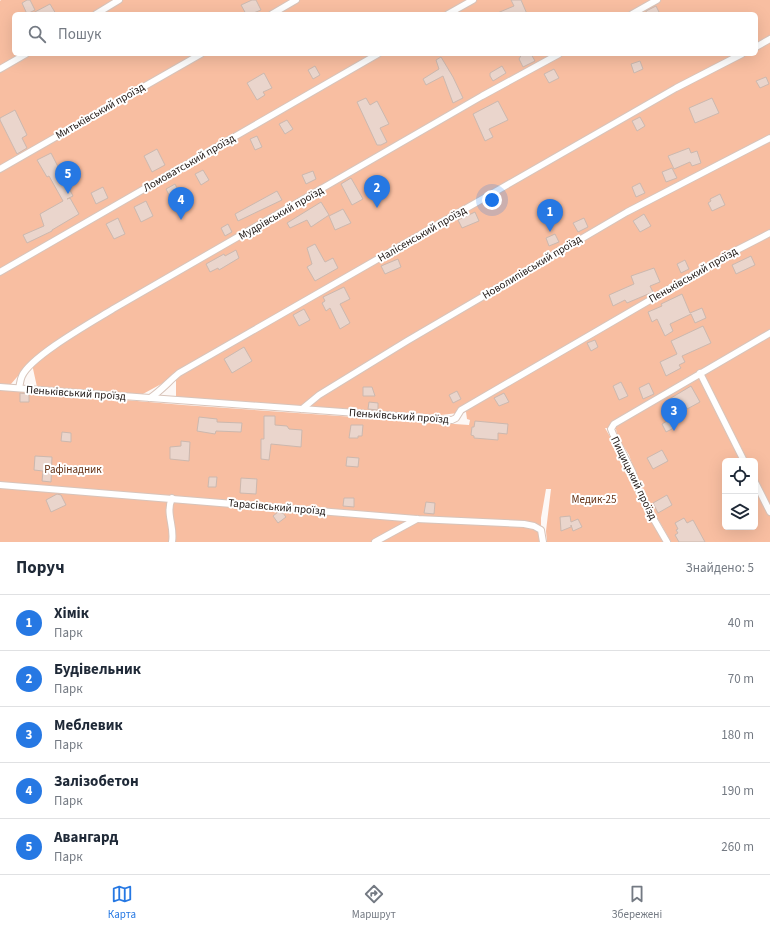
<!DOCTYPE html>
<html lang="uk">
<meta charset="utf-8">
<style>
body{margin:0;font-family:"Source Sans 3",sans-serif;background:#f6f6f7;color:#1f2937}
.controls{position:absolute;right:12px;bottom:12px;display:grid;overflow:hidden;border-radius:6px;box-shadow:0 4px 16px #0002}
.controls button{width:36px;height:36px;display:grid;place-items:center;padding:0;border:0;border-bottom:1px solid #e0e1e3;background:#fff;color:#1f2937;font:20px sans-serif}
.you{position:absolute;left:492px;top:200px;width:14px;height:14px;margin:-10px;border:3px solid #fff;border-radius:50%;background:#1a73e8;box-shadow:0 0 0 6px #1a73e833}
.badge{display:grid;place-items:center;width:26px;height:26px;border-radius:50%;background:#2678e3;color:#fff;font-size:13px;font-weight:700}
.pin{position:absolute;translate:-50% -33px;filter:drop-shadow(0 1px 2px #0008)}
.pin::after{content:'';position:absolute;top:21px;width:14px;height:12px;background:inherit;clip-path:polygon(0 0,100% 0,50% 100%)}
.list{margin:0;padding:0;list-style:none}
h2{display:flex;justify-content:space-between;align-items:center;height:52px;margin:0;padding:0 16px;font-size:17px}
h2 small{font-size:13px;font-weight:400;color:#747a83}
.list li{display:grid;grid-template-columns:26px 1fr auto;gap:12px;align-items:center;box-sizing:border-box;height:56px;padding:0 16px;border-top:1px solid #e0e1e3}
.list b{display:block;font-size:15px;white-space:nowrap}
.list p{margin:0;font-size:13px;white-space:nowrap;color:#747a83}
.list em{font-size:13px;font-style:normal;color:#747a83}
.icon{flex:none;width:22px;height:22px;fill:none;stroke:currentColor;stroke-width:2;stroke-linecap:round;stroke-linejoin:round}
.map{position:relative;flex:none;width:770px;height:542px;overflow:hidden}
.search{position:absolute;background:#fff;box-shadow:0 4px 16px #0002;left:12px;right:12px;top:12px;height:44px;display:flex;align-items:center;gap:10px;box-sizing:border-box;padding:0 14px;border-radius:6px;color:#747a83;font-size:15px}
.sheet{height:332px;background:#fff}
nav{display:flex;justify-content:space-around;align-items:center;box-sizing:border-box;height:56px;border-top:1px solid #e0e1e3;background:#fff;font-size:11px;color:#747a83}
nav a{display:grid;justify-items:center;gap:2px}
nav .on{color:#2678e3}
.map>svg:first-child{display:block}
.green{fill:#f8bea1;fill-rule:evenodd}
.building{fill:#ead5cc;stroke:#ccb8ae}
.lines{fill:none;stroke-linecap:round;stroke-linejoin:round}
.service-casing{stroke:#d8c4ba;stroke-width:8}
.service{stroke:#fff;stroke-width:6}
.labels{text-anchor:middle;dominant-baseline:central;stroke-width:4;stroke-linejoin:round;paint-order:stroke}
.street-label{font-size:11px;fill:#1f1714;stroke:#fff}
.park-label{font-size:11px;fill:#663215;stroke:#fff}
</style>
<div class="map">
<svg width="770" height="542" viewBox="0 0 770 542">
<rect width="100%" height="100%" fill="#fdf8f6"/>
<!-- green -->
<path class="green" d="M1 0H770V542H671L641 489 629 455 617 436 616 429 605 428 629 469 665 542H547L546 531 551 489H546L541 518V542H0V389L183 405 469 425 470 420 467 419 466 412 441 415 176 398V376L141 395 37 387 32 364 17 377 11 384H0V1ZM14 14H756V54H14ZM725 461H755V527H725Z"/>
<!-- building -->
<g class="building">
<polygon points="27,0 30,0 35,10 27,14 22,3"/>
<polygon points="252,0 256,0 261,10 251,14 246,14 241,5"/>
<polygon points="511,0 521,0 527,14 495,14 514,6"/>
<polygon points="50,4 56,14 31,14"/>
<polygon points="656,6 660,14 647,14 646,11"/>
<polygon points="522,54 531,54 535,61 523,67 519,59"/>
<polygon points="441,57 453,77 463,98 453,103 443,76 426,85 423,79 439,69 436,60"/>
<polygon points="640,61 643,69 634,73 631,64"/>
<polygon points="315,66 320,75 313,79 308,70"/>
<polygon points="502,66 506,73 493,81 490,76 490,73"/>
<polygon points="554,69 559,78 549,83 544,74"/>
<polygon points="264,73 272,88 263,92 265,95 257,100 247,83"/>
<polygon points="766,77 769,84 760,88 756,81"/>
<polygon points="366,98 370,105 377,101 389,124 380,128 387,142 381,145 377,145 357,102"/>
<polygon points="712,98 719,113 695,123 689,108"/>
<polygon points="498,101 508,120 489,129 493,137 485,141 473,114"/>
<polygon points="15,110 27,135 22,138 27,148 17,154 0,120 0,118"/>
<polygon points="640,117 645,126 637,131 632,121"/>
<polygon points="287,120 293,129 285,134 279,124"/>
<polygon points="257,136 262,147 255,150 250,139"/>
<polygon points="689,148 691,153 697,151 701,163 692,166 690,162 674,169 668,156"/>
<polygon points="157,149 165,165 152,172 144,156"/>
<polygon points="51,153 73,196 67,199 70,198 79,214 52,230 52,231 27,243 23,235 44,226 40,214 63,201 49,176 47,177 37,160"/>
<polygon points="672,168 677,178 666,182 662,172"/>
<polygon points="203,170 209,180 201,185 195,174"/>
<polygon points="313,171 316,179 306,184 302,175"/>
<polygon points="351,178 363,199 352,205 341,184"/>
<polygon points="640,183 645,193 636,197 632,187"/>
<polygon points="175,184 179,192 170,197 166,189"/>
<polygon points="103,187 108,198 96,204 91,193"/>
<polygon points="277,191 282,200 238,221 235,214"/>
<polygon points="720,194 725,205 712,211 708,203 711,201 710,199"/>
<polygon points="146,201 153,216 141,222 134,207"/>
<polygon points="321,202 329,215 311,227 307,220 290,228 287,223"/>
<polygon points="343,209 351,223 335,230 329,216"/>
<polygon points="475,212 479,221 462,228 458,220"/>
<polygon points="644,214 651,226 640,232 633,221"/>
<polygon points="118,218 125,234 114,239 106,224"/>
<polygon points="584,218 588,227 578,232 573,223"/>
<polygon points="228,224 232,232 225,236 221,228"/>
<polygon points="555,234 559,242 549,246 546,238"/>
<polygon points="315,244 325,262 333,258 338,268 315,281 307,267 312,264 307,248"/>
<polygon points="236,250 239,258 219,270 218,268 210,272 206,264 224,254 225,256"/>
<polygon points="751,256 755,265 736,274 732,265"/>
<polygon points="398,259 401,267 385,274 381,266"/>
<polygon points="685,260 689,269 681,273 677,264"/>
<polygon points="654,268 660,282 650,286 653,292 627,303 625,300 613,306 609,295 634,284 631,276"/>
<polygon points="344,287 350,299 340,304 350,323 340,329 330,308 326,311 322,303 325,301 323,297"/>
<polygon points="682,294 690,313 702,308 706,318 695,323 691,314 670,324 673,331 665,336 657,319 652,322 648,312 662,306 661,304"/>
<polygon points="304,309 310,320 299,326 293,315"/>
<polygon points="703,326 711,343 682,356 685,362 679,365 681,368 666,376 660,362 677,354 671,341"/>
<polygon points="595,340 598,347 591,351 587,343"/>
<polygon points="244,347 252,361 232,373 224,359"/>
<polygon points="621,382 628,396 619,400 613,386"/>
<polygon points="649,383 654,394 643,399 639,388"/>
<polygon points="691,386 700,402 687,409 686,407 674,414 666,401"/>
<polygon points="363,387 372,387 375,396 363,396"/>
<polygon points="457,391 461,399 453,403 449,395"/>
<polygon points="20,393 29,394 29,402 20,402"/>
<polygon points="504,393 509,402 499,406 494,398"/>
<polygon points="369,402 378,403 378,410 368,409"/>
<polygon points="264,416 275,416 275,425 287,426 289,429 302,430 301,447 271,444 269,460 261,459 261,439 264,439"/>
<polygon points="199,417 217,419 217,422 242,423 241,432 216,431 215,434 197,431"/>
<polygon points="670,419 674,428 666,432 662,424"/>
<polygon points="475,421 508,424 507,434 498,433 498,440 474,438 474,436 471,435 472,427 474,427"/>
<polygon points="351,425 363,425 362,436 358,436 358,438 349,438"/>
<polygon points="62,432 71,433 71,442 61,441"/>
<polygon points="181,441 190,442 189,461 170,459 170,447 181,446"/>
<polygon points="662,450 668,461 653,469 647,458"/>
<polygon points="35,456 52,457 51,482 42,481 43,471 34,470"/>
<polygon points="347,457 359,458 358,467 346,466"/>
<polygon points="209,477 217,477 216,487 208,487"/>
<polygon points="241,478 257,479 256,494 240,493"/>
<polygon points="57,494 61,495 66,505 51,512 46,500"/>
<polygon points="667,495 672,505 658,513 653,503"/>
<polygon points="344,498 354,498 354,507 343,506"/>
<polygon points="426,502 435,503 434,514 424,513"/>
<polygon points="278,512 283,513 286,517 278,523 273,516"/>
<polygon points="570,516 571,522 578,519 582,527 573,531 571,525 571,527 561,531 560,517"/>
<polygon points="684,518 687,523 693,520 705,542 679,542 675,535 678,533 676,530 678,529 675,523"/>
</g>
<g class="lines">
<!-- service casing -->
<g class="service-casing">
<g id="service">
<polyline points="96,14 119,0"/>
<polyline points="272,14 296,0"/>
<polyline points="448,14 473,0"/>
<polyline points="632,14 657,0"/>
<polyline points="756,47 770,39"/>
<polyline points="0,69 26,54"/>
<polyline points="0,169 201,54"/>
<polyline points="0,272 378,54"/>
<polyline points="700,373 744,461"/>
<polyline points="0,387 452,420 456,418 461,410 731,253 770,233"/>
<path d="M19 388C20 385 20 380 22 376 31 356 92 322 113 309L482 96 559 54"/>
<path d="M150 398C161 391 169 381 179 373L676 88 742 54"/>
<polyline points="302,409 319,395 407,341 627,212 770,138"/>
<polyline points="755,482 770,512"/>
<polyline points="0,485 417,519 524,524 534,526 541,530 543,542"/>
<path d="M172 542C175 526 165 514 172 498"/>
<polyline points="375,542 417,519"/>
<polyline points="667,542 649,511 639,491 632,471 613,434 611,429 614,424 770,333"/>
</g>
</g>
<!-- service -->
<use href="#service" class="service"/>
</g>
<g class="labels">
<!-- street labels -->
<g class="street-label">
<text transform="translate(100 111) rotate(-30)">Митьківський проїзд</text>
<text transform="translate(189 163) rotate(-30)">Ломоватський проїзд</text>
<text transform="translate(281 213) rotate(-30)">Мудрівський проїзд</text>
<text transform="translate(422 234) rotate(-30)">Налісенський проїзд</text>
<text transform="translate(532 267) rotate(-31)">Новолипівський проїзд</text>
<text transform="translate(693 275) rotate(-30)">Пеньківський проїзд</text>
<text transform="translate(76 393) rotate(4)">Пеньківський проїзд</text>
<text transform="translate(399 416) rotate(4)">Пеньківський проїзд</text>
<text transform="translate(634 478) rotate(64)">Пищицький проїзд</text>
<text transform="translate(277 507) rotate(5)">Тарасівський проїзд</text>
</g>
<!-- park labels -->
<g class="park-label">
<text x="73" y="469">Рафінадник</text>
<text x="594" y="499">Медик-25</text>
</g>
</g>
</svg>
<div class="controls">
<button><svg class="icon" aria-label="locate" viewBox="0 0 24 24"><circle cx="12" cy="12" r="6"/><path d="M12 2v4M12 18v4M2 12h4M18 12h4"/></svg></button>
<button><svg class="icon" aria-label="layers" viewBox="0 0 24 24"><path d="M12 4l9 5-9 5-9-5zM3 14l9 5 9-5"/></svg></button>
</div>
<div class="you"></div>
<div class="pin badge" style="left:550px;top:232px">1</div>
<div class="pin badge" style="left:377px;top:208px">2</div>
<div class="pin badge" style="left:674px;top:431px">3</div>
<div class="pin badge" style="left:181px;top:220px">4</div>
<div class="pin badge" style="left:68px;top:194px">5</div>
<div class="search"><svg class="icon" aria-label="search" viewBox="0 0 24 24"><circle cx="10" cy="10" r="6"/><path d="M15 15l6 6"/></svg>Пошук</div>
</div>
<section class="sheet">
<h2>Поруч<small>Знайдено: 5</small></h2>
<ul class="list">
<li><span class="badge">1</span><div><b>Хімік</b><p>Парк</p></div><em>40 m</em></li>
<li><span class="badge">2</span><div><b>Будівельник</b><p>Парк</p></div><em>70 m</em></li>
<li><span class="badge">3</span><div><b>Меблевик</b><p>Парк</p></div><em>180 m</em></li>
<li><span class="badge">4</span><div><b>Залізобетон</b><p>Парк</p></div><em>190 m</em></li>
<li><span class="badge">5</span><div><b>Авангард</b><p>Парк</p></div><em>260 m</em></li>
</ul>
</section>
<nav>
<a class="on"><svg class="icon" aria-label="map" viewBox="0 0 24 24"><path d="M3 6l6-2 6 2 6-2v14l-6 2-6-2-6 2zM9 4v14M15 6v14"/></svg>Карта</a>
<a><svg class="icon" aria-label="directions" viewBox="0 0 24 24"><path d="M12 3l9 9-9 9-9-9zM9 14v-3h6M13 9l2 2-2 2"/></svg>Маршрут</a>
<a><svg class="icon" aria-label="saved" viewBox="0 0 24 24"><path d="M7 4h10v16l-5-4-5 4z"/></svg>Збережені</a>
</nav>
